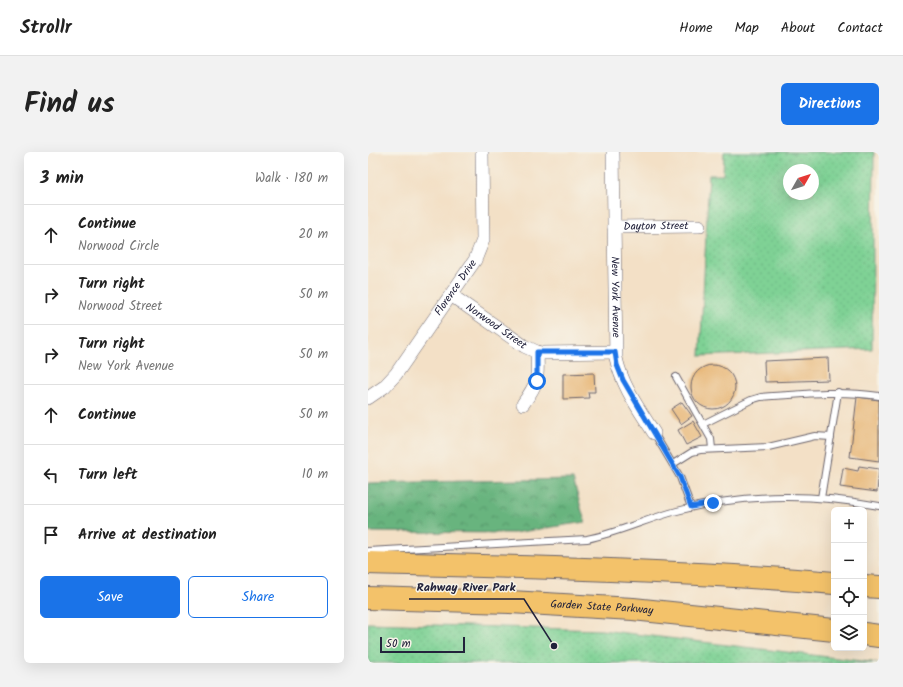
<!DOCTYPE html>
<meta charset="utf-8">
<style>
body{margin:0;font-family:Kalam,sans-serif;background:#f2f2f2;color:#222}
.controls{position:absolute;right:12px;bottom:12px;display:grid;overflow:hidden;border-radius:6px;box-shadow:0 4px 16px #0002}
.controls button{width:36px;height:36px;display:grid;place-items:center;padding:0;border:0;border-bottom:1px solid #e0e0e0;background:#fff;color:#222;font:20px sans-serif}
.compass{position:absolute;left:415px;top:12px;width:36px;height:36px;border-radius:50%;background:#fff;box-shadow:0 4px 16px #0002;rotate:51deg}
.scale{position:absolute;left:12px;bottom:10px;width:85px;box-sizing:border-box;padding-left:4px;border:2px solid #22223b;border-top:0;font-size:11px;line-height:14px;white-space:nowrap;color:#22223b;-webkit-text-stroke:3px #f7f3e8;paint-order:stroke}
.stop{position:absolute;width:12px;height:12px;margin:-9px;border:3px solid #1a73e8;border-radius:50%;background:#fff}
.stop.end{background:#1a73e8;border-color:#fff;box-shadow:0 1px 4px #0008}
.list{margin:0;padding:0;list-style:none}
h2{display:flex;justify-content:space-between;align-items:center;height:52px;margin:0;padding:0 16px;font-size:17px}
h2 small{font-size:13px;font-weight:400;color:#767676}
.list li{display:grid;grid-template-columns:26px 1fr auto;gap:12px;align-items:center;box-sizing:border-box;height:60px;padding:0 16px;border-top:1px solid #e0e0e0}
.list b{display:block;font-size:15px;white-space:nowrap}
.list p{margin:0;font-size:13px;white-space:nowrap;color:#767676}
.list em{font-size:13px;font-style:normal;color:#767676}
.actions{display:flex;gap:8px;padding:12px 16px}
.actions a{flex:1;padding:9px 0;border:1px solid #1a73e8;border-radius:6px;text-align:center;font-size:14px;color:#1a73e8}
.actions .main{background:#1a73e8;color:#fff}
.icon{flex:none;width:22px;height:22px;fill:none;stroke:currentColor;stroke-width:2;stroke-linecap:round;stroke-linejoin:round}
.map{position:relative;flex:none;width:511px;height:511px;overflow:hidden;border-radius:6px}
header{display:flex;align-items:center;gap:24px;box-sizing:border-box;height:56px;padding:0 20px;background:#fff;border-bottom:1px solid #e0e0e0}
header strong{font-size:19px}
nav{display:flex;gap:22px;margin-inline-start:auto;font-size:14px}
.intro{display:flex;align-items:center;justify-content:space-between;box-sizing:border-box;height:96px;padding:0 24px}
h1{margin:0;font-size:28px}
.button{padding:10px 18px;border-radius:6px;background:#1a73e8;color:#fff;font-size:14px;font-weight:700}
main{display:flex;gap:24px;padding:0 24px}
aside{flex:1;background:#fff;border-radius:6px;box-shadow:0 4px 16px #0002}
.map>svg:first-child{display:block}
.forest{fill:url(#forest-crowns);stroke:#446b5c}
.park{fill:url(#park-dots);stroke:#507a68;fill-rule:evenodd}
.building{fill:#e8b879}
.lines{fill:none;stroke-linecap:round;stroke-linejoin:round}
.lane-casing{stroke:#6b646c;stroke-width:8}
.street-casing{stroke:#6b646c;stroke-width:14}
.highway-casing{stroke:#6b646c;stroke-width:24}
.lane{stroke:#fff;stroke-width:6}
.street{stroke:#fff;stroke-width:13}
.highway{stroke:#f3c26a;stroke-width:22}
.route{stroke:#1a73e8;stroke-width:5}
.labels{text-anchor:middle;dominant-baseline:central;stroke-width:3;stroke-linejoin:round;paint-order:stroke}
.street-label{font-size:11px;fill:#22223b;stroke:#f7f3e8}
.leader{fill:none;stroke:#22223b;stroke-width:1.5}
.callout-dot{fill:#22223b;stroke:#f7f3e8;stroke-width:1.5}
.callout-label{font-size:12px;text-anchor:middle;font-weight:bold;fill:#22223b;stroke:#f7f3e8;stroke-width:3;stroke-linejoin:round;paint-order:stroke}
</style>
<header>
<strong>Strollr</strong>
<nav><a>Home</a><a>Map</a><a>About</a><a>Contact</a></nav>
</header>
<div class="intro"><h1>Find us</h1><a class="button">Directions</a></div>
<main>
<aside>
<h2>3 min<small>Walk · 180 m</small></h2>
<ul class="list">
<li><svg class="icon" aria-label="ahead" viewBox="0 0 24 24"><path d="M12 20V5M6 11l6-6 6 6"/></svg><div><b>Continue</b><p>Norwood Circle</p></div><em>20 m</em></li>
<li><svg class="icon" aria-label="right" viewBox="0 0 24 24"><path d="M7 20v-9h11M14 6l5 5-5 5"/></svg><div><b>Turn right</b><p>Norwood Street</p></div><em>50 m</em></li>
<li><svg class="icon" aria-label="right" viewBox="0 0 24 24"><path d="M7 20v-9h11M14 6l5 5-5 5"/></svg><div><b>Turn right</b><p>New York Avenue</p></div><em>50 m</em></li>
<li><svg class="icon" aria-label="ahead" viewBox="0 0 24 24"><path d="M12 20V5M6 11l6-6 6 6"/></svg><div><b>Continue</b></div><em>50 m</em></li>
<li><svg class="icon" aria-label="left" viewBox="0 0 24 24"><path d="M17 20v-9H6M10 6l-5 5 5 5"/></svg><div><b>Turn left</b></div><em>10 m</em></li>
<li><svg class="icon" aria-label="arrive" viewBox="0 0 24 24"><path d="M6 21V4h12l-3 4 3 4H6"/></svg><div><b>Arrive at destination</b></div></li>
</ul>
<div class="actions"><a class="main">Save</a><a>Share</a></div>
</aside>
<div class="map">
<svg width="511" height="511" viewBox="0 0 511 511">
<defs>
<pattern id="forest-crowns" width="20" height="18" patternUnits="userSpaceOnUse"><rect width="20" height="18" fill="#67b47e"/><path d="M2 6a3 3 0 1 1 6 0M12 15a3 3 0 1 1 6 0" fill="none" stroke="#549268"/></pattern>
<pattern id="park-dots" width="8" height="8" patternUnits="userSpaceOnUse"><rect width="8" height="8" fill="#7fd295"/><path d="M2 2h.1M6 6h.1" fill="none" stroke="#6db481" stroke-width="1.8" stroke-linecap="round"/></pattern>
</defs>
<rect width="100%" height="100%" fill="#f7f3e8"/>
<filter id="ink" filterUnits="userSpaceOnUse"><feTurbulence type="fractalNoise" baseFrequency=".025" numOctaves="2"/><feDisplacementMap in="SourceGraphic" scale="8" xChannelSelector="R" yChannelSelector="G"/><feConvolveMatrix kernelMatrix="1 2 1 2 8 2 1 2 1" color-interpolation-filters="sRGB"/></filter>
<filter id="wash" filterUnits="userSpaceOnUse"><feTurbulence type="fractalNoise" baseFrequency=".012" numOctaves="4" result="noise"/><feDisplacementMap in="SourceGraphic" scale="16" xChannelSelector="R" yChannelSelector="G"/><feGaussianBlur stdDeviation="0.9" result="paint"/><feColorMatrix in="noise" values="0 0 0 0 0 0 0 0 0 0 0 0 0 0 0 0 0 1.4 0 .05"/><feComposite in="paint" operator="in"/></filter>
<g filter="url(#wash)">
<rect width="100%" height="100%" fill="#f3e0c6"/>
<!-- forest -->
<polygon class="forest" points="205,327 217,370 146,381 0,380 0,331"/>
<!-- park -->
<g class="park">
<path d="M356 0H506L504 197 332 204 341 23H355ZM421 18H445V42H421Z"/>
<polygon points="0,471 233,478 511,511 0,511"/>
</g>
<g id="blocks">
<!-- building -->
<g class="building">
<polygon points="460,206 461,228 397,230 396,209"/>
<circle cx="345" cy="235" r="22"/>
<polygon points="226,221 227,240 220,240 221,246 195,247 195,222"/>
<polygon points="489,245 511,248 511,309 482,305"/>
<polygon points="314,250 324,264 313,272 303,257"/>
<polygon points="325,269 334,285 318,293 310,278"/>
<polygon points="491,314 511,317 509,340 472,335 475,316 490,319"/>
</g>
</g>
</g>
<g filter="url(#ink)">
<use href="#blocks" fill-opacity="0" stroke="#6b646c" stroke-width="1"/>
<g class="lines">
<!-- lane casing -->
<g class="lane-casing">
<g id="lane">
<polyline points="308,225 343,287 344,297"/>
<path d="M335 272 383 248 393 245C433 242 472 238 511 244"/>
<polyline points="286,281 312,325 323,355"/>
<polyline points="305,312 324,300 332,298 400,295 447,284 463,285"/>
<polyline points="453,346 470,240"/>
<path d="M0 399 219 387C250 381 278 367 309 359 374 342 444 341 511 354"/>
</g>
</g>
<!-- street casing -->
<g class="street-casing">
<g id="street">
<path id="s1" d="M245 0 248 206C254 234 271 257 286 281"/>
<path id="s2" d="M246 75 331 74"/>
<path id="s3" d="M83 143 156 194 169 200 174 201 247 200"/>
<path id="s4" d="M0 246 16 235 28 222 107 108 115 88 114 0"/>
<path d="M155 252C171 229 170 228 169 200"/>
</g>
</g>
<!-- highway casing -->
<g class="highway-casing">
<g id="highway">
<path d="M0 411C156 415 311 418 466 431"/>
<polyline points="496,434 511,435"/>
<path id="s5" d="M0 446 142 450 265 457 466 478"/>
<polyline points="496,482 511,484"/>
</g>
</g>
<!-- lane -->
<use href="#lane" class="lane"/>
<!-- street -->
<use href="#street" class="street"/>
<!-- highway -->
<use href="#highway" class="highway"/>
</g>
</g>
<g class="lines" filter="url(#ink)">
<!-- route -->
<polyline class="route" points="169,229 169,200 247,200 249,213 255,228 312,325 323,355 345,351"/>
</g>
<g class="labels">
<!-- street labels -->
<g class="street-label">
<text stroke="none"><textPath href="#s2" startOffset="42">Dayton Street</textPath></text>
<text stroke="none"><textPath href="#s4" startOffset="142">Florence Drive</textPath></text>
<text stroke="none"><textPath href="#s1" startOffset="145">New York Avenue</textPath></text>
<text stroke="none"><textPath href="#s3" startOffset="55">Norwood Street</textPath></text>
<text stroke="none"><textPath href="#s5" startOffset="234">Garden State Parkway</textPath></text>
</g>
</g>
<!-- callouts -->
<path class="leader" d="M186 494L156 447H41"/>
<circle class="callout-dot" cx="186" cy="494" r="4"/>
<g class="callout-label">
<text x="98" y="439">Rahway River Park</text>
</g>
</svg>
<div class="controls">
<button>+</button>
<button>−</button>
<button><svg class="icon" aria-label="locate" viewBox="0 0 24 24"><circle cx="12" cy="12" r="6"/><path d="M12 2v4M12 18v4M2 12h4M18 12h4"/></svg></button>
<button><svg class="icon" aria-label="layers" viewBox="0 0 24 24"><path d="M12 4l9 5-9 5-9-5zM3 14l9 5 9-5"/></svg></button>
</div>
<svg class="compass" viewBox="-18 -18 36 36"><path d="M0-13l5 13h-10z" fill="#e53935"/><path d="M0 13l5-13h-10z" fill="#767676"/></svg>
<div class="scale">50 m</div>
<div class="stop" style="left:169px;top:229px"></div>
<div class="stop end" style="left:345px;top:351px"></div>
</div>
</main>
